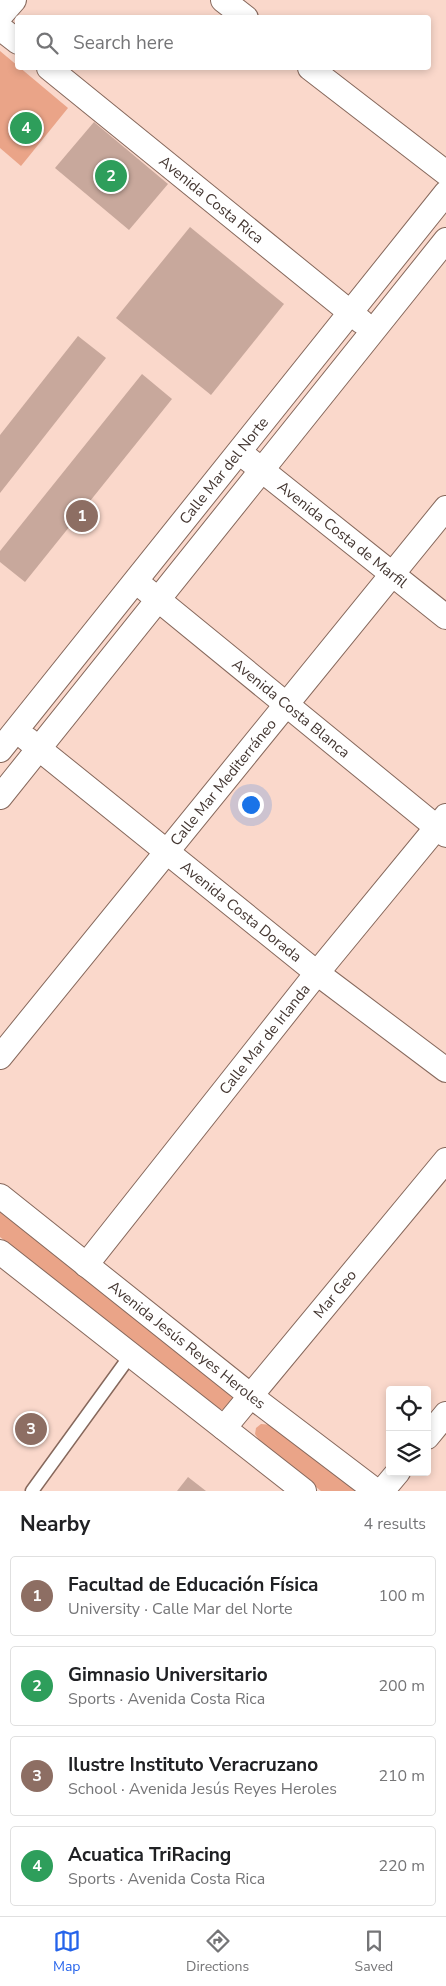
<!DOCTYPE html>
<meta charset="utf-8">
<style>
body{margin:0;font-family:"Nunito Sans",sans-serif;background:#f6f6f6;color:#202124}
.controls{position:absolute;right:15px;bottom:15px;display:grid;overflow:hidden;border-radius:5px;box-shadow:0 2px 8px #0003}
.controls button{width:45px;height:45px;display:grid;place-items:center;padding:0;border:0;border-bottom:1px solid #e0e0e0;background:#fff;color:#202124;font:25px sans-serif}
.you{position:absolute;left:250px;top:804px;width:18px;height:18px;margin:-12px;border:4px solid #fff;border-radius:50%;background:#1a73e8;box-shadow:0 0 0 8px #1a73e833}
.badge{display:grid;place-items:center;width:32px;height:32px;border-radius:50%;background:#2563eb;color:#fff;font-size:16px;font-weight:700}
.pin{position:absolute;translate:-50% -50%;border:2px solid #fff;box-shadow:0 1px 5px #0006}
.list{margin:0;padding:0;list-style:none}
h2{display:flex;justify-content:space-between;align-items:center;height:65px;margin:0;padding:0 20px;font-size:21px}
h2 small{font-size:16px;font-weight:400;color:#757577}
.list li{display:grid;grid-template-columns:32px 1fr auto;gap:15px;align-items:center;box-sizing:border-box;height:80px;margin:0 10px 10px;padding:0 10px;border:1px solid #e0e0e0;border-radius:5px}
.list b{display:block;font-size:19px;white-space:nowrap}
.list p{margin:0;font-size:16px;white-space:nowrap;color:#757577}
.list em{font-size:16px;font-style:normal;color:#757577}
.icon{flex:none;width:28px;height:28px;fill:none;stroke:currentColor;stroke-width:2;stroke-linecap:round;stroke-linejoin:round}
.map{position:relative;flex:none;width:446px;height:1491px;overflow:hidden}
.search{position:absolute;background:#fff;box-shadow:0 2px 8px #0003;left:15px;right:15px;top:15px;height:55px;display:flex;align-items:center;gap:12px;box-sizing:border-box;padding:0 18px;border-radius:5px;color:#757577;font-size:19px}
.sheet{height:425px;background:#fff}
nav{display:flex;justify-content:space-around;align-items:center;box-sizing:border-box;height:70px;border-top:1px solid #e0e0e0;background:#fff;font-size:14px;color:#757577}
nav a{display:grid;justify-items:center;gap:2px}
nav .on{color:#2563eb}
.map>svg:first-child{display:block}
.green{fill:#eaa488}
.building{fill:#c8a89c}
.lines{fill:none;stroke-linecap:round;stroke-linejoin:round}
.lane-casing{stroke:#86685c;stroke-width:15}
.street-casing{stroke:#86685c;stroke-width:26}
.lane{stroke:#fff;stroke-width:12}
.street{stroke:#fff;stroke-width:24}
.labels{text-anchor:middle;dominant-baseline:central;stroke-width:4;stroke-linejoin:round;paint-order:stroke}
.street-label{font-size:15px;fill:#433631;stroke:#fad8cb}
</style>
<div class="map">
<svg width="446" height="1491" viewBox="0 0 446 1491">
<rect width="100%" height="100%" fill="#fad8cb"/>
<!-- green -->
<g class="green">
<polygon points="0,51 68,108 21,166 0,148"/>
<polygon points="0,1202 235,1392 233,1404 224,1410 214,1408 0,1237"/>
<polygon points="261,1424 273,1425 360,1491 321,1491 259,1440 255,1434 256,1428"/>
</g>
<!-- building -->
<g class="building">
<polygon points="94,122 168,184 129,230 55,168"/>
<polygon points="190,227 284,304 211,395 116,318"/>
<polygon points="78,336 106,358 0,493 0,435"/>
<polygon points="142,374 172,399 25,582 0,562 0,551"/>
<polygon points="188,1477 206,1491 177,1491"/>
</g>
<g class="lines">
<!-- lane casing -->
<g class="lane-casing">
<polyline id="lane" points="32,1491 130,1356"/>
</g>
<!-- street casing -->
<g class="street-casing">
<g id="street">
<polyline points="223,0 246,18"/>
<polyline points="0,16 14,0"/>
<polyline points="0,28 18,42"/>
<path id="s1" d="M49 68 362 322"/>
<polyline points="310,68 446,173"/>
<path id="s2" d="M248 459 446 617"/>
<path id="s3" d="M144 588 446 835"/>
<path id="s4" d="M27 739 317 973 446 1070"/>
<path id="s5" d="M0 750 446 193"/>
<polyline points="0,797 446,240"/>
<path id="s6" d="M0 1057 446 508"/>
<path id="s7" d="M0 1196 251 1396 376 1491"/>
<polyline points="0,1252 304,1491"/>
<path id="s8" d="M86 1265 317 973 446 816"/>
<path id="s9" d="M224 1428 446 1160"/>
<polyline points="427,1437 446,1414"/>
<polyline points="382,1491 398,1472"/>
</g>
</g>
<!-- lane -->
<use href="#lane" class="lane"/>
<!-- street -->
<use href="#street" class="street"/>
</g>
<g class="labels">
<!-- street labels -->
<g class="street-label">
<text stroke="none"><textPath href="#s1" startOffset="209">Avenida Costa Rica</textPath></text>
<text stroke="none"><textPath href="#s5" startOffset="358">Calle Mar del Norte</textPath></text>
<text stroke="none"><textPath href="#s2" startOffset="121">Avenida Costa de Marfil</textPath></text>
<text stroke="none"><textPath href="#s3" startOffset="190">Avenida Costa Blanca</textPath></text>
<text stroke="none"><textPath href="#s6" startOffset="354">Calle Mar Mediterráneo</textPath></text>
<text stroke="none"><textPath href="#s4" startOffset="275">Avenida Costa Dorada</textPath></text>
<text stroke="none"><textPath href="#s8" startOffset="288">Calle Mar de Irlanda</textPath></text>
<text stroke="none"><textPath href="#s9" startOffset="174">Mar Geo</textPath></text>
<text stroke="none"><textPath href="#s7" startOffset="239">Avenida Jesús Reyes Heroles</textPath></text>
</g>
</g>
</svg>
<div class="controls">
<button><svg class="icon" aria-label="locate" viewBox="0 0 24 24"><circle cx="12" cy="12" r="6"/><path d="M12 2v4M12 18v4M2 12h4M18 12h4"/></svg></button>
<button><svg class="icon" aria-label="layers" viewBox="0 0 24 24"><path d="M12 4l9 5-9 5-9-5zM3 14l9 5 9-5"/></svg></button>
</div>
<div class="you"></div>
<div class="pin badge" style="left:82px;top:516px;background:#8d6e63">1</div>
<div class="pin badge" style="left:111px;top:176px;background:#2e9e5b">2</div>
<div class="pin badge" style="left:31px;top:1429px;background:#8d6e63">3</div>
<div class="pin badge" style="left:26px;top:128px;background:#2e9e5b">4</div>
<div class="search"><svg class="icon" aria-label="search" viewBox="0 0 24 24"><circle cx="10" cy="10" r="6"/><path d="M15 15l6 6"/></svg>Search here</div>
</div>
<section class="sheet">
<h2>Nearby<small>4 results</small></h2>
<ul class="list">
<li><span class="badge" style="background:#8d6e63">1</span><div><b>Facultad de Educación Física</b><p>University · Calle Mar del Norte</p></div><em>100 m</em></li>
<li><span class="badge" style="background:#2e9e5b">2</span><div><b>Gimnasio Universitario</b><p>Sports · Avenida Costa Rica</p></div><em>200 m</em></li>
<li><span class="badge" style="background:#8d6e63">3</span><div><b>Ilustre Instituto Veracruzano</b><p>School · Avenida Jesús Reyes Heroles</p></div><em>210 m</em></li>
<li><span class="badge" style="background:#2e9e5b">4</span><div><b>Acuatica TriRacing</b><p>Sports · Avenida Costa Rica</p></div><em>220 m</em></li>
</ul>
</section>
<nav>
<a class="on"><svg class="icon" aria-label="map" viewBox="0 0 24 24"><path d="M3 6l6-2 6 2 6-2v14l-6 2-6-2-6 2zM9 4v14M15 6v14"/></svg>Map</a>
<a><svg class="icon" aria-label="directions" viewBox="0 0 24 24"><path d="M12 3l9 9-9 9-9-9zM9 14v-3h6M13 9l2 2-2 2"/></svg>Directions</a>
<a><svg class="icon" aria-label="saved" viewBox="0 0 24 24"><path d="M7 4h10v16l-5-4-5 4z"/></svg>Saved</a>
</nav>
